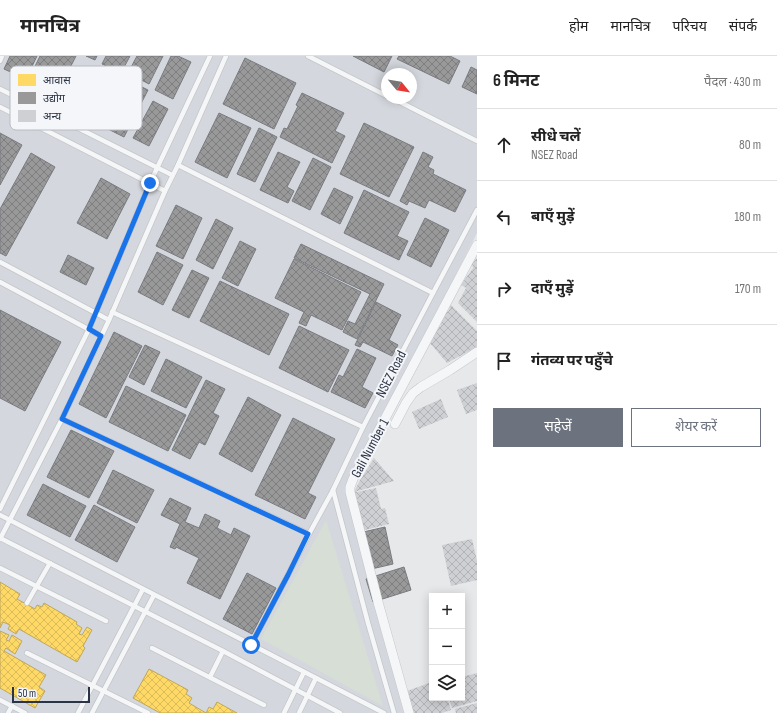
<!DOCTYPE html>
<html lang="hi">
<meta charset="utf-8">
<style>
body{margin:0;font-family:"Sofia Sans Condensed","Noto Sans Devanagari",sans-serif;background:#f6f6f6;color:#222}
.controls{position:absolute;right:12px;bottom:12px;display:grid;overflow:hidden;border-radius:0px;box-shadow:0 2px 10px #0003}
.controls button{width:36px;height:36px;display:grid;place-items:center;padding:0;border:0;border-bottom:1px solid #e0e0e0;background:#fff;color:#222;font:20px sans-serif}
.compass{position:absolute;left:381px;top:12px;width:36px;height:36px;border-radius:50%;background:#fff;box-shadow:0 2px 10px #0003;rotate:120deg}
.scale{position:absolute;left:12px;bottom:10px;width:78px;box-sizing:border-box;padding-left:4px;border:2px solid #2b3445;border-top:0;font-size:11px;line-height:14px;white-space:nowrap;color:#2b3445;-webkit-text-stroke:3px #f4f6f9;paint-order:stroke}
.stop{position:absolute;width:12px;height:12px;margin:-9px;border:3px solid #1a73e8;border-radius:50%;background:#fff}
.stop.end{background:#1a73e8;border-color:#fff;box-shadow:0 1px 4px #0008}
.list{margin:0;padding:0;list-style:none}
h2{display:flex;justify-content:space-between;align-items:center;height:52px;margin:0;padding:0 16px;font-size:17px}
h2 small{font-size:13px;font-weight:400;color:#767676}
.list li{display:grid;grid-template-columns:26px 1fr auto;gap:12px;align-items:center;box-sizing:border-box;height:72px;padding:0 16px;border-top:1px solid #e0e0e0}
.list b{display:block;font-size:15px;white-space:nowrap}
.list p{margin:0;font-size:13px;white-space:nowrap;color:#767676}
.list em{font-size:13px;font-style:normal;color:#767676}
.actions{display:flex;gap:8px;padding:12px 16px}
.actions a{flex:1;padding:9px 0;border:1px solid #6c737f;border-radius:0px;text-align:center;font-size:14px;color:#6c737f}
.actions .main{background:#6c737f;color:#fff}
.icon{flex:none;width:22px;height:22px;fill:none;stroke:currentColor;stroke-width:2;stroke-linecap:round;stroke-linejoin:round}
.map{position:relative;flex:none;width:477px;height:657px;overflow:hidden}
header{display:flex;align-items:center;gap:24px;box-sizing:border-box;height:56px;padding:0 20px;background:#fff;border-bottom:1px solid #e0e0e0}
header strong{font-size:19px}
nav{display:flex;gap:22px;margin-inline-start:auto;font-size:14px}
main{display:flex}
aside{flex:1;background:#fff}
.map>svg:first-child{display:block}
.built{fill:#d4d7dd;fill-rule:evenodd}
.green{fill:#d6ded6}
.homes{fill:url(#homes-cross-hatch);stroke:#bfa85c}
.industry{fill:url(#industry-cross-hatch);stroke:#787b80}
.building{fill:url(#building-cross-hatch)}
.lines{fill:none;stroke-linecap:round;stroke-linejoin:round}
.lane-casing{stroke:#c4c6c8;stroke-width:6}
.street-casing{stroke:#c4c6c8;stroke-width:10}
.lane{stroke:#f5f6f7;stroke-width:4.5}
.street{stroke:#f5f6f7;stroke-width:9}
.route{stroke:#1a73e8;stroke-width:5}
.labels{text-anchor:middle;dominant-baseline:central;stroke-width:4;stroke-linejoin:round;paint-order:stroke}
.street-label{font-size:14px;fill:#2b3445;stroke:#f4f6f9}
.key{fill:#f4f6f9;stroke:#b8bcc3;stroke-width:1}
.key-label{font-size:11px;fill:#2b3445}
</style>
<header>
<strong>मानचित्र</strong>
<nav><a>होम</a><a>मानचित्र</a><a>परिचय</a><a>संपर्क</a></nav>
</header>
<main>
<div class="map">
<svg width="477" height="657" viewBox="0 0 477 657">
<defs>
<pattern id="homes-cross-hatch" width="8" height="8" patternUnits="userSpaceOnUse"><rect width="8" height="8" fill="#ffd966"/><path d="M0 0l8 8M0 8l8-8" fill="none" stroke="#dbbb5a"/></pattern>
<pattern id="industry-cross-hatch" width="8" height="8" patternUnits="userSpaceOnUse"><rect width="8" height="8" fill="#999"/><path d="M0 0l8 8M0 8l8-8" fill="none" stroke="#7d7e7f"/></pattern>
<pattern id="building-cross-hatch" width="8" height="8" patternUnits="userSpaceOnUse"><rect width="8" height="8" fill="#ced0d3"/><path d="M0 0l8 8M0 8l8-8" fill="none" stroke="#b1b3b6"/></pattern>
</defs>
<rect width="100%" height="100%" fill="#e6e8ea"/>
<!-- built -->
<path class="built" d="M0 0H477V177L346 435 409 657H0ZM387 18H411V42H387Z"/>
<!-- green -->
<polygon class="green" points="326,464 383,650 261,583"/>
<!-- homes -->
<g class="homes">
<polygon points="0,526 20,538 17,543 35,553 37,549 42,551 44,547 77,566 76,568 82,572 79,578 82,579 87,571 92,574 83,590 85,592 77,606 19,573 16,578 8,573 10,569 3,566 0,572"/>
<polygon points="0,575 9,579 6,584 9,585 12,579 22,585 15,598 6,592 4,595 46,619 39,631 45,635 35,652 0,632"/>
<polygon points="149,613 188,634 186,638 192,642 189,647 206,657 209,651 213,653 217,646 237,657 160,657 133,642"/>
</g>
<!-- industry -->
<g class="industry">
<polygon points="10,0 37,0 26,23 4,13"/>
<polygon points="40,0 76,0 53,45 25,31"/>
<polygon points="86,0 97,0 95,4"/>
<polygon points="106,0 130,0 121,17 102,8"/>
<polygon points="137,0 163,0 149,28 128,17"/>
<polygon points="171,0 178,0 191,6 173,43 155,34"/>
<polygon points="353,0 392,0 384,16"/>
<polygon points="399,0 450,0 460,5 449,28 397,3"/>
<polygon points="245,2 296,27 274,73 223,48"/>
<polygon points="471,11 477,14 477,38 462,31"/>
<polygon points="130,25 148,34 124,81 106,72"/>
<polygon points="302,37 344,57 335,75 345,80 332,107 280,81 284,72 287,73 298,50 296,49"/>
<polygon points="153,45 168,53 149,90 133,82"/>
<polygon points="219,57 251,72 227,122 195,106"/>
<polygon points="364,67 414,91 389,141 340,118"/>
<polygon points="259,72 277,81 255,126 237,118"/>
<polygon points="0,77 22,89 0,129"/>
<polygon points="278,96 300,106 287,131 294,135 288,147 260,134"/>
<polygon points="423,96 433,101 428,111 434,114 433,118 466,134 455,156 429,144 425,152 409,145 407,149 400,145"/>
<polygon points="31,97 55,111 6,200 0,197 0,153"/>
<polygon points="313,102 331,111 310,154 292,145"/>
<polygon points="101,122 130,138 107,183 77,167"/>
<polygon points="334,132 353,141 340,168 321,158"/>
<polygon points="364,134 409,156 397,180 408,185 399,204 344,177"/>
<polygon points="176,149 202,162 183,203 156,190"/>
<polygon points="425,162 449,174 431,211 407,199"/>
<polygon points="216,163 233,172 213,213 196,204"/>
<polygon points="240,185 256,193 238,230 222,222"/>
<polygon points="301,188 384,228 357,283 343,276 348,265 355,268 370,238 294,202"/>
<polygon points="157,196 183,209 163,249 138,236"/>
<polygon points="68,199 94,212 86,229 60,216"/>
<polygon points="294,203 361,236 342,274 311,259 306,270 299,267 304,256 275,242"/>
<polygon points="192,214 209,222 189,262 172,254"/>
<polygon points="220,225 289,258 269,299 200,265"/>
<polygon points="376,246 401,259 389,284 398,289 392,300 363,286 360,291 355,289"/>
<polygon points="0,254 61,286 25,355 0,342"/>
<polygon points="299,270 349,294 328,336 279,312"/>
<polygon points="114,276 142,290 106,362 79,348"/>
<polygon points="145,289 160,296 144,329 129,321"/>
<polygon points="357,293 376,302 362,331 373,337 365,352 331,336 339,319 343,321"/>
<polygon points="166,303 202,321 186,352 151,335"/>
<polygon points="206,324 225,333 213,357 219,360 205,389 199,386 190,403 172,394"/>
<polygon points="126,330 186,359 168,395 109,366"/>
<polygon points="248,341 281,359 252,416 219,398"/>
<polygon points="293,362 335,383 308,437 316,441 305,463 255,439"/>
<polygon points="71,374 114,395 89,442 47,421"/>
<polygon points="113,414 154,434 137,467 97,447"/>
<polygon points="43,428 86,450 70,481 27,459"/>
<polygon points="170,442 191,452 185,466 199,472 205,458 220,465 217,472 231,479 234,472 250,480 220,543 187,527 199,502 176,491 175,493 170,491 180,468 161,459"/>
<polygon points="94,449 135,471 117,506 75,484"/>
<polygon points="385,471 393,508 367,514 359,477"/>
<polygon points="404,511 411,534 373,546 366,523"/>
<polygon points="247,517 276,532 252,578 223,563"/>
</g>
<!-- building -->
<g class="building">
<polygon points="477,202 477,266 458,247 466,232 461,229 473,212 472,208"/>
<polygon points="451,249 477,275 477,291 447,307 429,286 441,269 436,266 443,254 448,256"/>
<polygon points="477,327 477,354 466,358 457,334"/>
<polygon points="441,343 448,361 419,373 412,356"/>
<polygon points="374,402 394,425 354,436 359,426"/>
<polygon points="376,432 381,453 385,452 389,468 361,475 352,437"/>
<polygon points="472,483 477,505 477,524 451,530 442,489"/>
<polygon points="477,617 477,645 452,652 449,642 462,642 462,621"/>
<polygon points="432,626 432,642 447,642 451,654 442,657 411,657 404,636"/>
<polygon points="477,647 477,657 456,657 455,653"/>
</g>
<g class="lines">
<!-- lane casing -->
<g class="lane-casing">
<g id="lane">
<polyline points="308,0 387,40"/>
<polyline points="0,5 2,0"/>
<polyline points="0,33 172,119"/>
<polyline points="392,42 477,85"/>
<polyline points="0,51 165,135"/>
<polyline points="178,109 433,237"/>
<polyline points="0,206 109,264"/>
<polyline points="0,226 101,280"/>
<polyline points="112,256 363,371"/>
<polyline points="62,363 309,478"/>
<polyline points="333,434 368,567 394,657"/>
<polyline points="0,453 89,273 150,127 210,0"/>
<polyline points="0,459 384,657"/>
<polyline points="0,482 223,595 340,657"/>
<polyline points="0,483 62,363 109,264 165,135 178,109 226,0"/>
<polyline points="0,512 106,565"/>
<polyline points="27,547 50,507"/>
<polyline points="251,589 288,519 309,478 333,434 363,371 433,237 477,154"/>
<polyline points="152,592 264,649"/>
<polyline points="27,597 148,657"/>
<polyline points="210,621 223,595"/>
<polyline points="0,644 25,657"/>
<polyline points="8,657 12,650"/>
<polyline points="78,657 143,533"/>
<polyline points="92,657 154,539"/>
<polyline points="284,657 304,616"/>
<polyline points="299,657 316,622"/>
</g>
</g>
<!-- street casing -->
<g class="street-casing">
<g id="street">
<polyline points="395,368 406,347 413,337 421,331 450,314 477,296"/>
<polyline points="409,657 378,546 350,436 350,431 353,423 477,189"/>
</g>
</g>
<!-- lane -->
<use href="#lane" class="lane"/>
<!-- street -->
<use href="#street" class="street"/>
</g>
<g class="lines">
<!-- route -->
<polyline class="route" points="150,127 89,273 101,280 62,363 308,478 288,519 251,589"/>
</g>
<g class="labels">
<!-- street labels -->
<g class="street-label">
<text transform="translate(391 318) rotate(-63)">NSEZ Road</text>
<text transform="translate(370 392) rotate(-62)">Gali Number 1</text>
</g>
</g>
<!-- legend -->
<rect x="10" y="10" width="132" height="64" rx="6" class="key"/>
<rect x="18" y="18" width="18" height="12" fill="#ffd966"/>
<rect x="18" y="36" width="18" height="12" fill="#999"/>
<rect x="18" y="54" width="18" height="12" fill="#ced0d3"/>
<g class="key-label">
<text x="43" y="28">आवास</text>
<text x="43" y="46">उद्योग</text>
<text x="43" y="64">अन्य</text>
</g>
</svg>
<div class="controls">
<button>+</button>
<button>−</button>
<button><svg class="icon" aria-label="layers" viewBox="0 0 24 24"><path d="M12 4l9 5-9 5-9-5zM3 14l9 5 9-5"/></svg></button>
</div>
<svg class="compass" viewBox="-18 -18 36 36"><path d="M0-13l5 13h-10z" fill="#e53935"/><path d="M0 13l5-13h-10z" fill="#767676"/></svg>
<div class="scale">50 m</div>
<div class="stop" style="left:251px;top:589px"></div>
<div class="stop end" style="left:150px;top:127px"></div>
</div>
<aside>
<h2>6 मिनट<small>पैदल · 430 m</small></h2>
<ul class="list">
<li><svg class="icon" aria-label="ahead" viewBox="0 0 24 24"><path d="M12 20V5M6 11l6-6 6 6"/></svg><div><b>सीधे चलें</b><p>NSEZ Road</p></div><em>80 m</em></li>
<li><svg class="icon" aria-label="left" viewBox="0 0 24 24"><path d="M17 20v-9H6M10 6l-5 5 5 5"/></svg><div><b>बाएँ मुड़ें</b></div><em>180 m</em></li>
<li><svg class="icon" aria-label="right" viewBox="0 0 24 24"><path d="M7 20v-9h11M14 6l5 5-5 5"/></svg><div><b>दाएँ मुड़ें</b></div><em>170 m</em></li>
<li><svg class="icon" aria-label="arrive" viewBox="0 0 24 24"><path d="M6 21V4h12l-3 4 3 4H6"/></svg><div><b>गंतव्य पर पहुँचे</b></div></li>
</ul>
<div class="actions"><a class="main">सहेजें</a><a>शेयर करें</a></div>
</aside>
</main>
